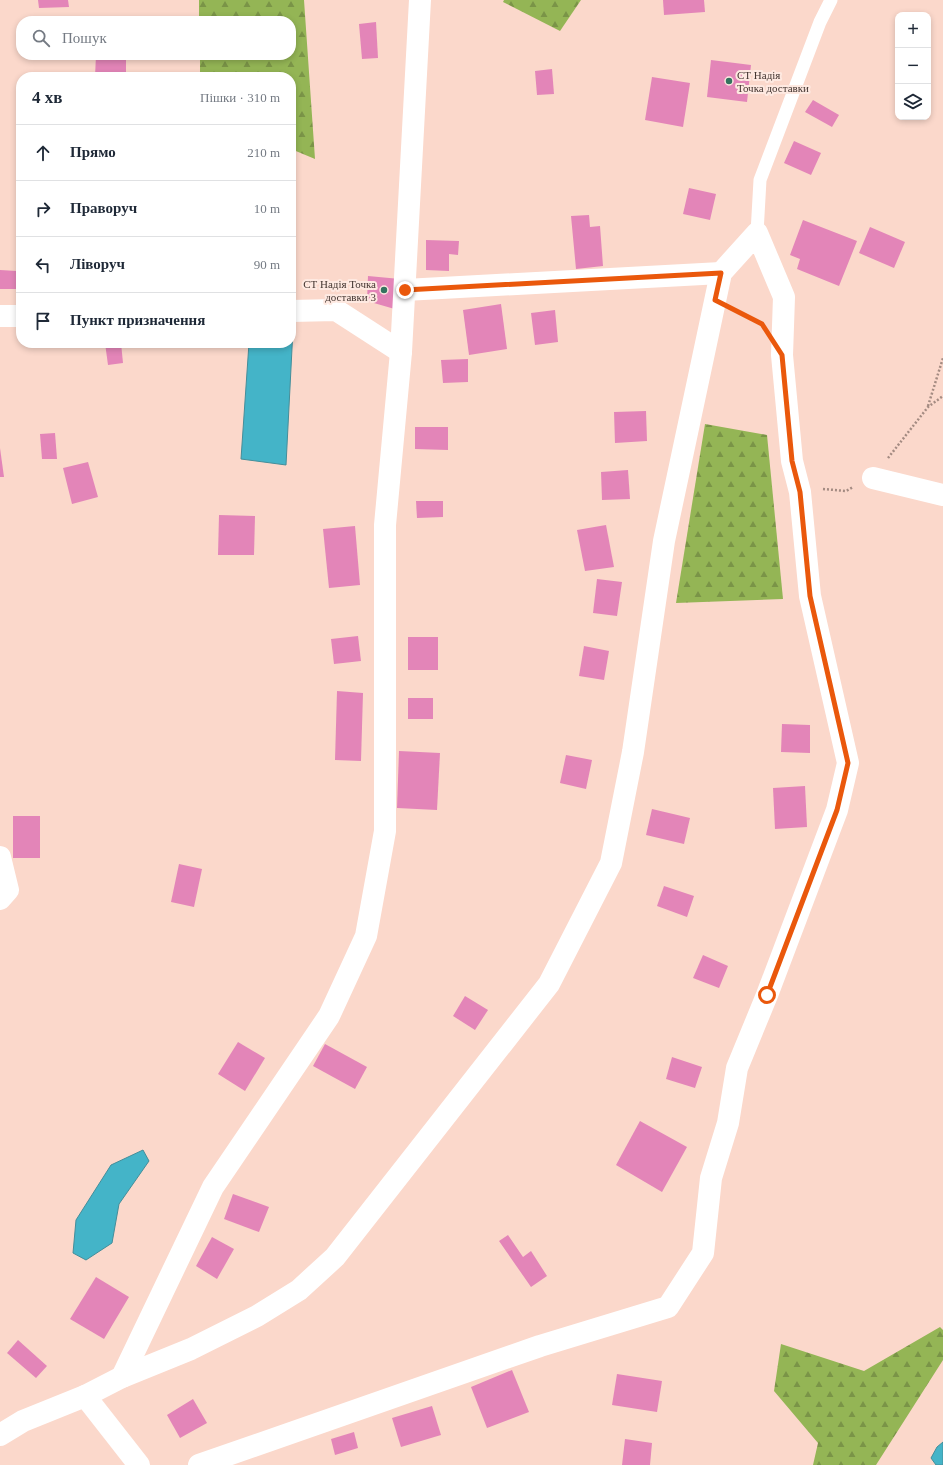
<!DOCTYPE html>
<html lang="uk">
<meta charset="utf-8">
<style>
body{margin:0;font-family:Georgia,serif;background:#f6f6f7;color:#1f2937}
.controls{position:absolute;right:12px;top:12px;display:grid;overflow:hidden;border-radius:8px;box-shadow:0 2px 6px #0003}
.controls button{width:36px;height:36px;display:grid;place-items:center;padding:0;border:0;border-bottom:1px solid #e0e1e3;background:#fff;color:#1f2937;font:20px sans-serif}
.stop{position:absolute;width:12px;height:12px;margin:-9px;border:3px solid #ea580c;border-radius:50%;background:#fff}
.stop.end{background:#ea580c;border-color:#fff;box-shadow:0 1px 4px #0008}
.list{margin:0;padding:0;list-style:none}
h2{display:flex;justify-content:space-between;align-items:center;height:52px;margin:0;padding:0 16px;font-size:17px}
h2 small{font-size:13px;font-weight:400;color:#747a83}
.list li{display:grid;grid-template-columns:26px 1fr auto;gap:12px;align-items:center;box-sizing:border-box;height:56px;padding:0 16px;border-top:1px solid #e0e1e3}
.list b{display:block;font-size:15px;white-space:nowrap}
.list em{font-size:13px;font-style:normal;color:#747a83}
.icon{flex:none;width:22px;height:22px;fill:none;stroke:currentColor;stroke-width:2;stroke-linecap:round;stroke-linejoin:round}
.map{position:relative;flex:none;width:943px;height:1465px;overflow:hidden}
.search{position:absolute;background:#fff;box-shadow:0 2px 6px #0003;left:16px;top:16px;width:280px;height:44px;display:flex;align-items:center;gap:10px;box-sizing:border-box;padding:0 14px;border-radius:16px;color:#747a83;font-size:15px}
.panel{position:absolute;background:#fff;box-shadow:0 2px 6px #0003;left:16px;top:72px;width:280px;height:276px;border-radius:16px}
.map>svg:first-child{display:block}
.forest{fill:url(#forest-firs)}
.water{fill:#44b4c8;stroke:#448e9a}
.building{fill:#e385b8}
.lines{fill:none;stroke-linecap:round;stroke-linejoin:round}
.path{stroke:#a48b82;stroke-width:2.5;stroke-dasharray:2 2;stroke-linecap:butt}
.lane{stroke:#fff;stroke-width:13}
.street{stroke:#fff;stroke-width:22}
.route{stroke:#ea580c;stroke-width:5}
.poi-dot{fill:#347360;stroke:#fee9e1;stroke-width:1.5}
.labels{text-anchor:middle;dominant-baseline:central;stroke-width:4;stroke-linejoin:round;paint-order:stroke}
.poi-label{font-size:11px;fill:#433530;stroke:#fee9e1;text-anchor:start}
</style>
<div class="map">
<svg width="943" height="1465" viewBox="0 0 943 1465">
<defs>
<pattern id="forest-firs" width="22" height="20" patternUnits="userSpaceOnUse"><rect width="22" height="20" fill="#94b555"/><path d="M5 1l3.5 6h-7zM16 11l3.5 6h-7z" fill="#7a9447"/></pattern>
</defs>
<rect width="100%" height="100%" fill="#fbd8cb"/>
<!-- forest -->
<g class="forest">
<polygon points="199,0 304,0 315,159 291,149 291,77 200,77 200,55 291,55 291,21 199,21"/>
<polygon points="504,0 581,0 560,31 503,2"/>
<polygon points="705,424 767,435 783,599 676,603"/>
<polygon points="940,1327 943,1330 943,1360 876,1465 813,1465 818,1443 774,1391 781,1344 864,1371"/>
</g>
<!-- water -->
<g class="water">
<polygon points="291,329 293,329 286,465 241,459 249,343 291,343"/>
<polygon points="143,1150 149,1161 119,1204 112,1243 86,1260 73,1253 76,1220 111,1165"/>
<polygon points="943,1442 943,1465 936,1465 931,1458 937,1447"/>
</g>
<!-- building -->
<g class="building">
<polygon points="38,0 68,0 69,7 39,8"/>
<polygon points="663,0 704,0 705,12 664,15"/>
<polygon points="376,22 378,58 362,59 359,24"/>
<polygon points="96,55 126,55 126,77 95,77"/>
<polygon points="711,60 751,65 747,102 707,97"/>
<polygon points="552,69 554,94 537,95 535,71"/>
<polygon points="652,77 690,83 683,127 645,120"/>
<polygon points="813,100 839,115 832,127 805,112"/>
<polygon points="794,141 821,153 811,175 784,163"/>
<polygon points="689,188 716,194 710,220 683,214"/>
<polygon points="589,215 590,227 600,226 603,266 576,269 571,216"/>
<polygon points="803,220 857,241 839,286 797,269 800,259 790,255"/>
<polygon points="870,227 905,242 894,268 859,253"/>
<polygon points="426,240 459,241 458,255 449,254 449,271 426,270"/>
<polygon points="0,270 17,271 18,289 0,289"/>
<polygon points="368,276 400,279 398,310 367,301"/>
<polygon points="501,304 507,349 469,355 463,310"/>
<polygon points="555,310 558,342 535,345 531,313"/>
<polygon points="105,343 121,343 123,363 108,365"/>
<polygon points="468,359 468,382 443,383 441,360"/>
<polygon points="646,411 647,441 615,443 614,412"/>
<polygon points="415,427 448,427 448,450 415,449"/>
<polygon points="55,433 57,459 42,459 40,434"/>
<polygon points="0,448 4,477 0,477"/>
<polygon points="88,462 98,497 72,504 63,468"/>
<polygon points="628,470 630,499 602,500 601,472"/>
<polygon points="416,501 443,501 443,517 417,518"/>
<polygon points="219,515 255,516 254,555 218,555"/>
<polygon points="606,525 614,567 585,571 577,530"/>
<polygon points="355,526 360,585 329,588 323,529"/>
<polygon points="597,579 622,582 617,616 593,613"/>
<polygon points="358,636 361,661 334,664 331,639"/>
<rect x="408" y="637" width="30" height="33"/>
<polygon points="584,646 609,651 604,680 579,676"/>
<polygon points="337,691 363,693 361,761 335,760"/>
<rect x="408" y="698" width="25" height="21"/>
<polygon points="782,724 810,725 810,753 781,752"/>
<polygon points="399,751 440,753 437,810 397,808"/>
<polygon points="566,755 592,760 586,789 560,783"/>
<polygon points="805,786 807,827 775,829 773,788"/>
<polygon points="652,809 690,818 684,844 646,835"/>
<rect x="13" y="816" width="27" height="42"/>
<polygon points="179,864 202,869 194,907 171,902"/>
<polygon points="664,886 694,896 687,917 657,906"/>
<polygon points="703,955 728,966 719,988 693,978"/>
<polygon points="465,996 488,1010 475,1030 453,1016"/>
<polygon points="238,1042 265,1058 245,1091 218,1074"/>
<polygon points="325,1044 367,1067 355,1089 313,1066"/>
<polygon points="672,1057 702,1067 695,1088 666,1079"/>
<polygon points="640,1121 687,1147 662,1192 616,1165"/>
<polygon points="233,1194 269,1207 259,1232 224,1219"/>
<polygon points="508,1235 523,1257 531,1251 547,1276 531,1287 499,1241"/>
<polygon points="212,1237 234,1249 217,1279 196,1266"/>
<polygon points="96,1277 129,1297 104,1339 70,1319"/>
<polygon points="18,1340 47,1366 36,1378 7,1353"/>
<polygon points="512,1370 529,1412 487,1428 471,1387"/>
<polygon points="617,1374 662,1381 657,1412 612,1405"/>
<polygon points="193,1399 207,1423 180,1438 167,1415"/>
<polygon points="432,1406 441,1435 401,1447 392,1418"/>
<polygon points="354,1432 358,1448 335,1455 331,1439"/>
<polygon points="625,1439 652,1443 650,1465 622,1465"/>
</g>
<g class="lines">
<!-- path -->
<g class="path">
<polyline points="737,311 761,324"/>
<polyline points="928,406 943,358"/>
<polyline points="888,458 928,407 943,396"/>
<polyline points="823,489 846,491 853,487"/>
</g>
<!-- lane -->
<polyline class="lane" points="757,233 760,180 820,22 831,0"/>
<!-- street -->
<g class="street">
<polyline points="405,290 721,273"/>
<polyline points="291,311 336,310 401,352"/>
<polyline points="0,316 21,316"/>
<polyline points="873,478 943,495"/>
<polyline points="0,857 8,890 0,899"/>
<polyline points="122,1377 213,1187 329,1016 366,936 385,831 385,525 401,352 420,0"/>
<polyline points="85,1396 139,1465"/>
<polyline points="0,1435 23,1421 85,1396 122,1377 191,1349 257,1316 299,1290 335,1257 549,984 611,863 633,752 664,541 721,273 757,233 784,297 782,355 792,461 800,492 810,596 848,763 837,810 767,995 737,1068 728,1123 711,1178 703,1253 668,1307 540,1346 199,1465"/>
</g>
</g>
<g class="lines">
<!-- route -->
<polyline class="route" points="405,290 721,273 715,300 762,324 782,355 792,461 800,492 810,596 848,763 837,810 767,995"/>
</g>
<!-- markers -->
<g class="poi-dot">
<circle cx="729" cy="81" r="4"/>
<circle cx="384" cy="290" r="4"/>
</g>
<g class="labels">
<!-- poi labels -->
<g class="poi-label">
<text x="737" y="75">СТ Надія<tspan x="737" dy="13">Точка доставки</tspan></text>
<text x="376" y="284" text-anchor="end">СТ Надія Точка<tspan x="376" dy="13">доставки 3</tspan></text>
</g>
</g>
</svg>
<div class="controls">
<button>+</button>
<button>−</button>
<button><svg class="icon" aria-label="layers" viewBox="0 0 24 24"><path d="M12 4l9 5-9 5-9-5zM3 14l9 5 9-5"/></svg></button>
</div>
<div class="stop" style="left:767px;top:995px"></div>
<div class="stop end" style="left:405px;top:290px"></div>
<div class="search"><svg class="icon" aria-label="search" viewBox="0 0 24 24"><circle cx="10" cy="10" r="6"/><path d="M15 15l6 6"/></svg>Пошук</div>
<section class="panel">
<h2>4 хв<small>Пішки · 310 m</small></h2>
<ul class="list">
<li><svg class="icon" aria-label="ahead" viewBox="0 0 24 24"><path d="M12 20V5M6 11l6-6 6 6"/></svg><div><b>Прямо</b></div><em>210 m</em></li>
<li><svg class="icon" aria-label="right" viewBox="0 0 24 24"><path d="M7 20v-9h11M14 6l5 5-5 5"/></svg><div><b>Праворуч</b></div><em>10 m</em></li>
<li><svg class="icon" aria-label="left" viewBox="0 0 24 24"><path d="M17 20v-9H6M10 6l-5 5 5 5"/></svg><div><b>Ліворуч</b></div><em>90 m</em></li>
<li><svg class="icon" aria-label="arrive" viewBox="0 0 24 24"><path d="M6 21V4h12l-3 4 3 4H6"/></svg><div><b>Пункт призначення</b></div></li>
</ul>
</section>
</div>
